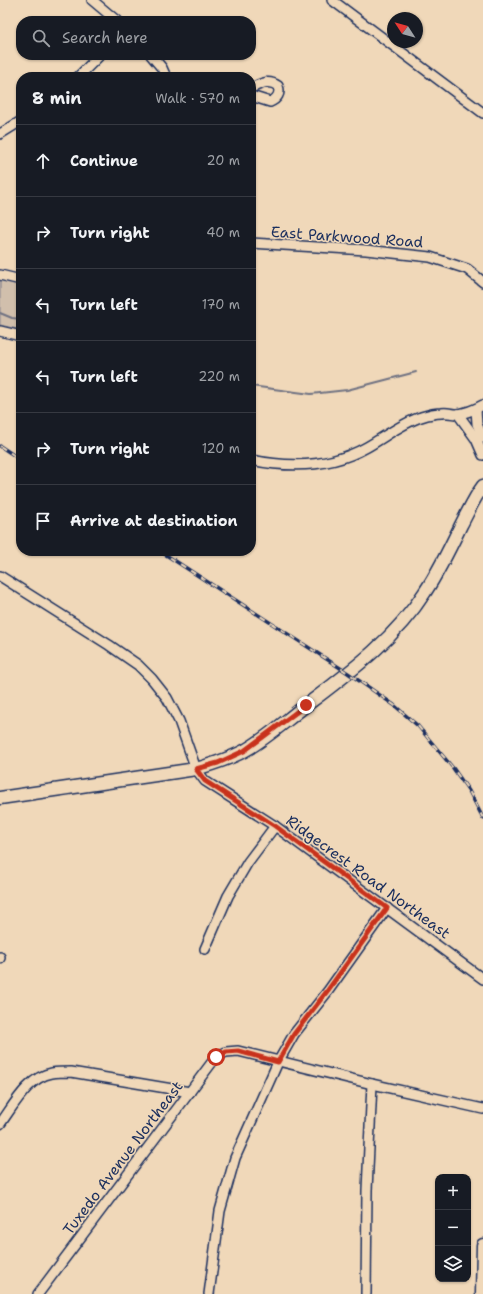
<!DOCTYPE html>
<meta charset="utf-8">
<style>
body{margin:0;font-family:"Shantell Sans",sans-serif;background:#20242c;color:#f1f3f6}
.controls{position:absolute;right:12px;bottom:12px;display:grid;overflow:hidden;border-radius:8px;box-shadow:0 1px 3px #0004}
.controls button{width:36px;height:36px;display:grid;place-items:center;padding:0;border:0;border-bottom:1px solid #363941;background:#171b24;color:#f1f3f6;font:20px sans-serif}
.compass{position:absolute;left:387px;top:12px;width:36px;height:36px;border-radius:50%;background:#171b24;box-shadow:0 1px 3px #0004;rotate:306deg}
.stop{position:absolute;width:12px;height:12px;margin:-9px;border:3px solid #c8321e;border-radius:50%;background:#fff}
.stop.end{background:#c8321e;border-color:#fff;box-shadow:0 1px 4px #0008}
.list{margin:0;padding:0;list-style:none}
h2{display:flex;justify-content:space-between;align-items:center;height:52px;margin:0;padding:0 16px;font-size:17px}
h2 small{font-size:13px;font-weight:400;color:#9ea1a6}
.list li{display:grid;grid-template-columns:26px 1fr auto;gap:12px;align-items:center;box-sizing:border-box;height:72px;padding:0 16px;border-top:1px solid #363941}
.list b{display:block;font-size:15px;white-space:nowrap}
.list em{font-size:13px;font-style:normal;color:#9ea1a6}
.icon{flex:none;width:22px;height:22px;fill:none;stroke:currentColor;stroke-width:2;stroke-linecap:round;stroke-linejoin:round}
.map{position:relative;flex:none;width:483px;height:1294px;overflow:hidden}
.search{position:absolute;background:#171b24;box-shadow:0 1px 3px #0004;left:16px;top:16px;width:240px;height:44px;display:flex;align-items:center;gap:10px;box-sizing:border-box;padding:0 14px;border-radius:16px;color:#9ea1a6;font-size:15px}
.panel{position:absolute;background:#171b24;box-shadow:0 1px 3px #0004;left:16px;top:72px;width:240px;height:484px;border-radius:16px}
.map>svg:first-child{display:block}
.green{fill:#d1bfac;stroke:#767785}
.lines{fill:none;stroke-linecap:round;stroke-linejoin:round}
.stream{stroke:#6f7282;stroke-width:2}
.minor-casing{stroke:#1b2f5e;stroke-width:12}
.major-casing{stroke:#1b2f5e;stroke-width:15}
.minor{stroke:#f0d8b9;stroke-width:9}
.major{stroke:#f0d8b9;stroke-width:12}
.rail-casing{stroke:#1b2f5e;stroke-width:3.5}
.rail{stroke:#f0d8b9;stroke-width:2;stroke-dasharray:6;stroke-linecap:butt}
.route{stroke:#c8321e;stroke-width:5}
.labels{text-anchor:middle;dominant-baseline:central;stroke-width:3;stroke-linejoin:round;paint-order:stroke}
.street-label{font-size:15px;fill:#1b2f5e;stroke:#f0d8b9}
</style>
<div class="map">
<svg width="483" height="1294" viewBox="0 0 483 1294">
<rect width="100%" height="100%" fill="#f0d8b9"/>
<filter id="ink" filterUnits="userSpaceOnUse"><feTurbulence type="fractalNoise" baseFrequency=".025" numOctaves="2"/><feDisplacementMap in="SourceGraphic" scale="8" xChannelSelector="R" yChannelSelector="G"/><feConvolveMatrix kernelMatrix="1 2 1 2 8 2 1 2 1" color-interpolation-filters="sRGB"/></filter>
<g filter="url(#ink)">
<!-- green -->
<polygon class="green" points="0,277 21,282 21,330 0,325"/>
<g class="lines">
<!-- stream -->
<g class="stream">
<polyline points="0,313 12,318 21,319"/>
<polyline points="251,386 311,394 347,390 416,372"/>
</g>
<!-- minor casing -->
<g class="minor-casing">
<g id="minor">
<polyline points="92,0 117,21"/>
<polyline points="332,0 483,113"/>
<polyline points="151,55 162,68 166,77"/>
<polyline points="78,77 100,55"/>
<path d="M251 88C261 84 268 79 278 86 281 94 277 99 270 102L251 96"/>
<polyline points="0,134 21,121"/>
<polyline points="251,243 366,250 430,257 467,269 483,282"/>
<polyline points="0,275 21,280"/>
<polyline points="0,331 21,336"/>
<polyline points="476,409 477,424 483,438"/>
<polyline points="458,414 476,439 483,455"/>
<path d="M251 460C290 468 332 467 367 447 383 438 404 422 421 417 427 415 435 413 442 413 447 412 452 414 457 414 466 413 476 409 483 405"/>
<polyline points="0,576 109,645 138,665 152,679 167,698 179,721 196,769 205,781 275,826 483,979"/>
<polyline points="205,949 228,896 248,862 275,826"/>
<polyline points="0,958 0,957"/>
<path d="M0 1124C14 1105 28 1077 52 1073 58 1072 65 1072 71 1072L190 1092"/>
<polyline points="38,1294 216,1057 226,1052 238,1051 372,1084 483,1109"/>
<polyline points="209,1294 220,1211 235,1158 278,1062 294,1034 328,991 387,908"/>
<polyline points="366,1294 367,1190 372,1084"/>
</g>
</g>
<!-- major casing -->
<g class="major-casing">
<g id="major">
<path d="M0 798 196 769C213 764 229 759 244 751 264 740 282 724 300 710 346 675 394 641 425 592 439 571 450 548 461 525 468 512 474 498 483 486"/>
<polyline points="482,1294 483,1245"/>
</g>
</g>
<!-- minor -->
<use href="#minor" class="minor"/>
<!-- major -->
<use href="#major" class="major"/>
<!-- rail casing -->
<g class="rail-casing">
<g id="rail">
<polyline points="0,446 21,460"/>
<polyline points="160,551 348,673 394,705 418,726 453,768 469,791 483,818"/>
</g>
</g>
<!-- rail -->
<use href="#rail" class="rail"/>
</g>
</g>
<g class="lines" filter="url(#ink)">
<!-- route -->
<polyline class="route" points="216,1057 226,1052 238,1051 278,1062 294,1034 328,990 387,908 275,826 205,781 196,769 218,763 244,751 306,705"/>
</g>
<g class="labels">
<!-- street labels -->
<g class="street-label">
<text transform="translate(347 237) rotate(4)">East Parkwood Road</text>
<text transform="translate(368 877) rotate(36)">Ridgecrest Road Northeast</text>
<text transform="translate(123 1158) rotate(-53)">Tuxedo Avenue Northeast</text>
</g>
</g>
</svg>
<div class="controls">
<button>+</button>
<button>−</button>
<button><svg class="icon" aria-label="layers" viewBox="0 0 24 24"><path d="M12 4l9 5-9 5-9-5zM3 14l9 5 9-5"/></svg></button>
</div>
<svg class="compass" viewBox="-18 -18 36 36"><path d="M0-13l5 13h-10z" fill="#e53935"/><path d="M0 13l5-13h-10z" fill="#9ea1a6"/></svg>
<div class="stop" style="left:216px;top:1057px"></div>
<div class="stop end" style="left:306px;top:705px"></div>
<div class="search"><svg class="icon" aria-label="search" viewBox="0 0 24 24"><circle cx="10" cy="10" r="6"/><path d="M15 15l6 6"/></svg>Search here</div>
<section class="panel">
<h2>8 min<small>Walk · 570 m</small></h2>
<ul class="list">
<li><svg class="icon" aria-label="ahead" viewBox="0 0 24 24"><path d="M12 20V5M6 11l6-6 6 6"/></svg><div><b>Continue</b></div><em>20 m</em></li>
<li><svg class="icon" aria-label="right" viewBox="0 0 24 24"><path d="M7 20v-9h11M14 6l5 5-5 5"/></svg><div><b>Turn right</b></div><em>40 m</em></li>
<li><svg class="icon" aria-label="left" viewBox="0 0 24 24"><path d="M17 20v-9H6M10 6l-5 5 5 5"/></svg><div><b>Turn left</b></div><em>170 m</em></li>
<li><svg class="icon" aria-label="left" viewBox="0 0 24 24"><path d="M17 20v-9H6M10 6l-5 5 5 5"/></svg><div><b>Turn left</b></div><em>220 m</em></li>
<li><svg class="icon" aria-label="right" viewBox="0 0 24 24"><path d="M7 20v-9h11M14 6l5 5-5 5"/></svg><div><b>Turn right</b></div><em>120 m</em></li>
<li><svg class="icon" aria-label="arrive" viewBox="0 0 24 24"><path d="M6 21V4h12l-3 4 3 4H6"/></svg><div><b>Arrive at destination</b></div></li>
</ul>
</section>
</div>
